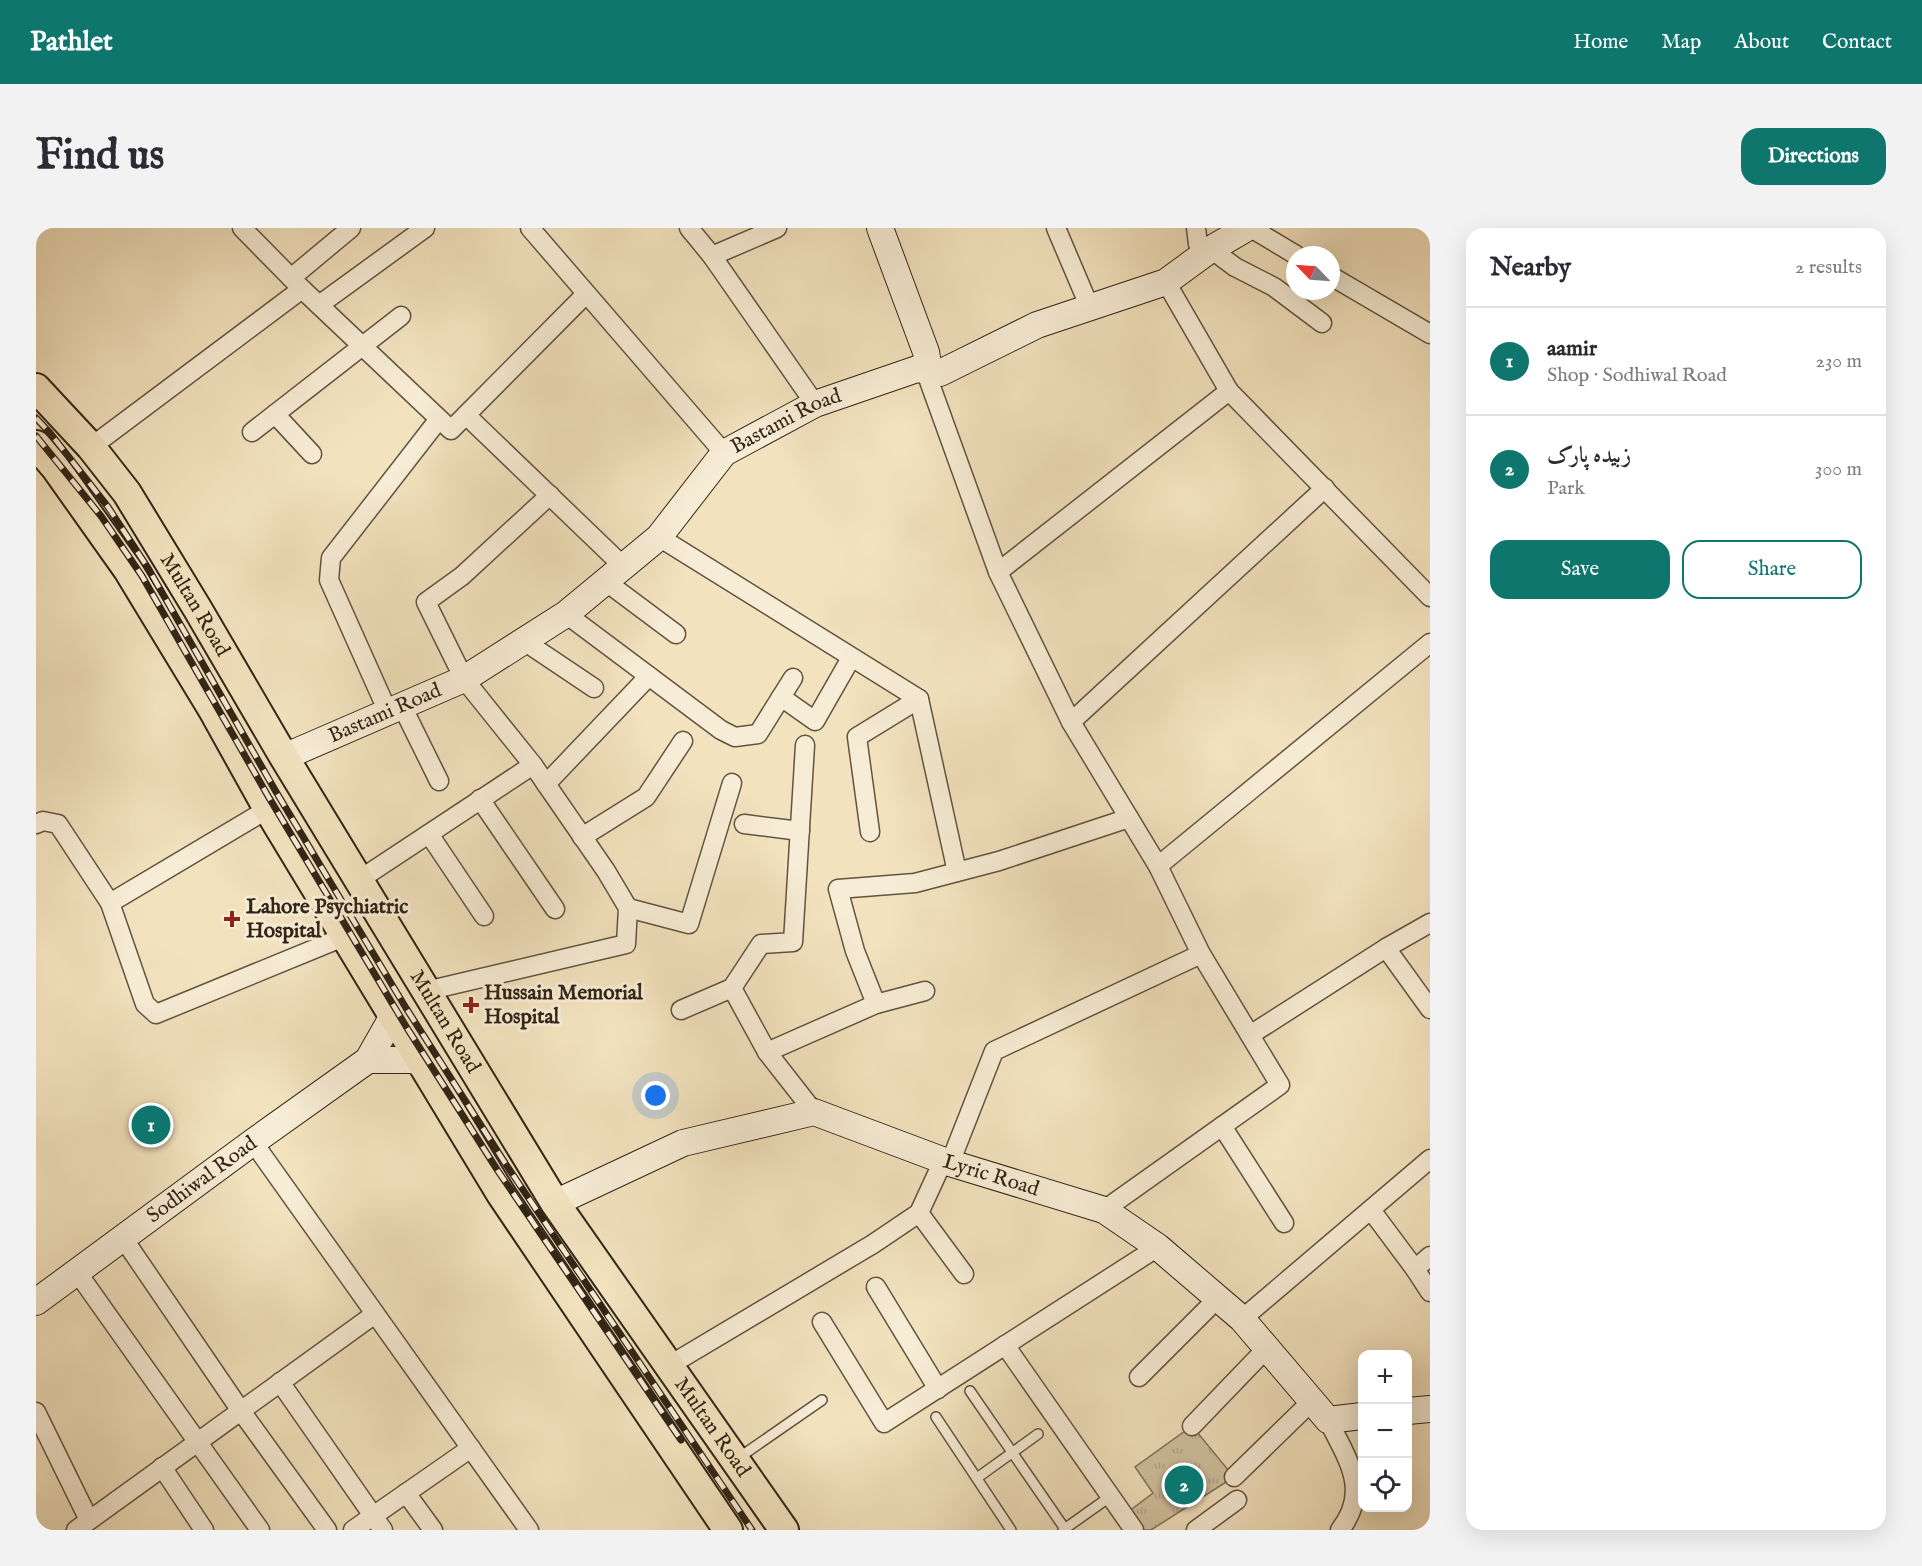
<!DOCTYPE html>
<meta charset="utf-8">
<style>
body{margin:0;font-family:"IM FELL English",Amiri,serif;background:#f2f2f3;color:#2b2b33}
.controls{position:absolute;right:18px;bottom:18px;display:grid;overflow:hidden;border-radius:12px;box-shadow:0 6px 24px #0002}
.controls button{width:54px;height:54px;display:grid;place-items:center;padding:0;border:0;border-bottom:2px solid #e1e1e2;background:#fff;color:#2b2b33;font:30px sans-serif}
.compass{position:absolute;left:1250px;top:18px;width:54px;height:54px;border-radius:50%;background:#fff;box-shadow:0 6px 24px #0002;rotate:295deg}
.you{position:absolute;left:620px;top:868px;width:21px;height:21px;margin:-15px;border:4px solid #fff;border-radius:50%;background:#1a73e8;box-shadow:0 0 0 9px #1a73e833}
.badge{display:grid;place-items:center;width:39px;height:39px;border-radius:50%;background:#0f766e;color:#fff;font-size:20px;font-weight:700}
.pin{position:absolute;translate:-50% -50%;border:3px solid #fff;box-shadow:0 2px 6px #0006}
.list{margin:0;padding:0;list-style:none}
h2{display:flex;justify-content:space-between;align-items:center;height:78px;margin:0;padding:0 24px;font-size:26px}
h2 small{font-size:20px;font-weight:400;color:#7c7c81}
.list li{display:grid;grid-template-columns:39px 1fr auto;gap:18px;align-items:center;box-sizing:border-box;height:108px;padding:0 24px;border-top:2px solid #e1e1e2}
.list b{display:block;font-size:22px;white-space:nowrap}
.list p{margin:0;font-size:20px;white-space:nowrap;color:#7c7c81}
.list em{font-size:20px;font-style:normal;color:#7c7c81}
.actions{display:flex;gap:12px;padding:18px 24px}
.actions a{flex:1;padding:14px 0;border:2px solid #0f766e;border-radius:18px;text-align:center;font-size:21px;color:#0f766e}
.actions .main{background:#0f766e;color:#fff}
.icon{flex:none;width:33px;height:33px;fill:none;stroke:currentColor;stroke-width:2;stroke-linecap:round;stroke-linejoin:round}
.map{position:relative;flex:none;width:1394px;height:1302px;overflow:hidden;border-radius:18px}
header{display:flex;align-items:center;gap:36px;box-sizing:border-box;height:84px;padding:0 30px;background:#0f766e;color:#fff}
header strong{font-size:28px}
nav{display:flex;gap:33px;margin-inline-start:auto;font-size:21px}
.intro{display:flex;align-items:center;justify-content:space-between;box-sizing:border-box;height:144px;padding:0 36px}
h1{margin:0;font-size:42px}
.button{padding:15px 27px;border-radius:18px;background:#0f766e;color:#fff;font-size:21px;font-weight:700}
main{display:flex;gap:36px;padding:0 36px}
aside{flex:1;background:#fff;border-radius:18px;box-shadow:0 6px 24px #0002}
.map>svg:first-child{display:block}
.park{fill:url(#park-tufts);stroke:#82745c;stroke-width:1.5}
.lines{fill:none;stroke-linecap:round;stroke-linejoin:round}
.lane-casing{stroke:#625440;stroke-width:12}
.street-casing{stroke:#625440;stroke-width:21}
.secondary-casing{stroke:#322516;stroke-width:28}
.primary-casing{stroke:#322516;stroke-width:32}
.lane{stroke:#f7ecd5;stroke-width:9}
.street{stroke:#f7ecd5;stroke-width:18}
.secondary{stroke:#f7ecd5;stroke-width:26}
.primary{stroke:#f2e2be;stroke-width:28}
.rail-casing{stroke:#322516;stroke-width:7}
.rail{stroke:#f7ecd5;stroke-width:4.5;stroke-dasharray:14;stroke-linecap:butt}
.poi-dot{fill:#8f2418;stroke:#f7ecd5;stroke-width:2}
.labels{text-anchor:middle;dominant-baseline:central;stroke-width:6;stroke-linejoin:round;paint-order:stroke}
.street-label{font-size:21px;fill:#322516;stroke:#f7ecd5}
.poi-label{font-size:21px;font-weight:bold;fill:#322516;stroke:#f7ecd5;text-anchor:start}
</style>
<header>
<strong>Pathlet</strong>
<nav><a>Home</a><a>Map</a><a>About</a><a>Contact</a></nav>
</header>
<div class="intro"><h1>Find us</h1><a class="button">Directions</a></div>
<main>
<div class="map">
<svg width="1394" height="1302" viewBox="0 0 1394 1302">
<defs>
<pattern id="park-tufts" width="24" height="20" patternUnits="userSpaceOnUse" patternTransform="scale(1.5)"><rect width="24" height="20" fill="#d1c2a1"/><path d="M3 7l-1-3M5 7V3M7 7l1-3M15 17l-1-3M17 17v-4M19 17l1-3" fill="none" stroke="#b4a78a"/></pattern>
</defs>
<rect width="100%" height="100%" fill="#f2e2be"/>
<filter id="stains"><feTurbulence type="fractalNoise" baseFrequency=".00333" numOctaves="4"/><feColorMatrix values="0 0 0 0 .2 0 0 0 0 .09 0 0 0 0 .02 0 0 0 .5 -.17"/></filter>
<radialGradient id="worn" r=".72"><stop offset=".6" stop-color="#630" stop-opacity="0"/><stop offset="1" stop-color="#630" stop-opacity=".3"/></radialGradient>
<!-- park -->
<polygon class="park" points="1156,1198 1198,1249 1115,1302 1098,1302 1088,1287 1117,1265 1099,1239"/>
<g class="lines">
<!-- lane casing -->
<g class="lane-casing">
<g id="lane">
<polyline points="934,1163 1029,1301"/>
<polyline points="900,1189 975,1302"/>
<polyline points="701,1231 786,1172"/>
<polyline points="941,1250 1002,1206"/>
<polyline points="1027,1302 1075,1268"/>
</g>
</g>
<!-- street casing -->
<g class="street-casing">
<g id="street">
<polyline points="206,0 266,61 415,202 550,66"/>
<polyline points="494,0 688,225"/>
<polyline points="653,0 676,28 779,176"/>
<polyline points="1020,0 1054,80"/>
<polyline points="1160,0 1162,16 1167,28"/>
<polyline points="1215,0 1260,27"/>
<polyline points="1175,21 1199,39 1238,59 1286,95"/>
<polyline points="676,28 741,0"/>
<polyline points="1295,48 1394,106"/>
<polyline points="255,50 315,0"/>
<polyline points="1130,54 1193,163 1394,369"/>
<polyline points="283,77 389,0"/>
<polyline points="893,142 893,153 962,344 1035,494 1122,638 1165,726 1244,857 1068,982"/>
<polyline points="239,186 276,226"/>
<polyline points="430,187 587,338"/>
<polyline points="216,204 365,88"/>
<polyline points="55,219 266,61"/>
<polyline points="623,309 883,471 921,644"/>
<polyline points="962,344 1193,163"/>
<polyline points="569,353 640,406"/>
<polyline points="530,386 685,502 699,509 722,506 757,450"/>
<polyline points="488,413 558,460"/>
<polyline points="745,469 779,493 815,430"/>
<polyline points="366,478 403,553"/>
<polyline points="352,484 293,352 295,330 403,191"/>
<polyline points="1035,494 1289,260"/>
<polyline points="510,556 613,448"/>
<polyline points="444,571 519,681"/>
<polyline points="0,596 7,593 22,596 74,675 232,581"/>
<polyline points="708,596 764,603"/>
<polyline points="834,604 821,509 883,471"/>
<polyline points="393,606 448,688"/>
<polyline points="546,609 610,569 647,513"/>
<polyline points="1122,638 1394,415"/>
<polyline points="323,652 497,537"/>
<polyline points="74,675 109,776 120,786 310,708"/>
<polyline points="592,680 653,696 696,555"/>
<polyline points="1350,720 1394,781"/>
<polyline points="696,760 731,824 778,884"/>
<polyline points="390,763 590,716 592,680 570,643 497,537 428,451 390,374 426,348 514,267"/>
<polyline points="840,776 819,723 802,661 879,655 963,633 1093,590"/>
<polyline points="645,782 696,760 725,716 757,714 769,517"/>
<polyline points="1214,807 1350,720 1394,695"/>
<polyline points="731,824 840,776 889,763"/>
<polyline points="1186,898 1248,995"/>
<polyline points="217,914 493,1302"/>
<polyline points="914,935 958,823 1165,726"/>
<polyline points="1335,982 1379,1041 1394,1064"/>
<polyline points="883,985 928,1046"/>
<polyline points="87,1010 205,1183 291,1302"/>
<polyline points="1379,1041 1394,1028"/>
<polyline points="41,1044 224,1302"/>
<polyline points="840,1059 902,1161"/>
<polyline points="1206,1091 1394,931"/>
<polyline points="786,1094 848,1195 1122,1019"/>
<polyline points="969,1117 1098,1302"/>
<polyline points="634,1137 837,1016 883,985 907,933"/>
<polyline points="1103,1149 1182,1070"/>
<polyline points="244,1154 347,1302"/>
<polyline points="0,1184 53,1292"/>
<path d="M1292 1192C1311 1231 1335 1262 1304 1302"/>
<polyline points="1156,1198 1231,1120"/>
<polyline points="126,1239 168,1302"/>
<polyline points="1198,1249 1276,1173"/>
<polyline points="370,1265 397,1302"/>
<polyline points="40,1302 339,1086"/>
<polyline points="317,1302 435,1220"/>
<polyline points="1160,1302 1201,1272"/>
</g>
</g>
<!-- secondary casing -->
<g class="secondary-casing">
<g id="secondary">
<polyline points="844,0 890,124 893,142"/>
<path id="s1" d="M248 529 428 451 530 386 623 309 688 225 779 176 881 141 904 145 1001 97 1130 54 1175 21 1211 0"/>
<polyline points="332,832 376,832 386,835"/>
<path id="s2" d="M519 975 647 915 778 884 914 935 1068 982 1122 1019 1206 1091 1292 1192 1326 1188"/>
<path id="s3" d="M0 1074 217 914 332 832 353 795 356 784"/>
<polyline points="1372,1183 1394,1181"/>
</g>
</g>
<!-- primary casing -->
<g class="primary-casing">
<g id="primary">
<path id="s4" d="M0 160 55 219 91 265 161 380 248 529 519 975 748 1302"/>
<polyline points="0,217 19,239 92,342 177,482 232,581 465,966 692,1302"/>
</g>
</g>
<!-- lane -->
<use href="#lane" class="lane"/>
<!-- street -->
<use href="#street" class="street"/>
<!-- secondary -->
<use href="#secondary" class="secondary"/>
<!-- primary -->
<use href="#primary" class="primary"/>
<!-- rail casing -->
<g class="rail-casing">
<g id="rail">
<polyline points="0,190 14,205 72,279 112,340 239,562 370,780 469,935 716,1302"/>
<polyline points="0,208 65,288 106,348 232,568 371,800 462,943 645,1212"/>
</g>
</g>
<!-- rail -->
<use href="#rail" class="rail"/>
</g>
<!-- markers -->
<g class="poi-dot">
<path d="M193 682h6v6h6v6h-6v6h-6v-6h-6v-6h6z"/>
<path d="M432 768h6v6h6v6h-6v6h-6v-6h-6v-6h6z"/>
</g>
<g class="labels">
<!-- street labels -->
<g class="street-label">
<text stroke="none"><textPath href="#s1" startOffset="614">Bastami Road</textPath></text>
<text stroke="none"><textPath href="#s4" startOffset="270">Multan Road</textPath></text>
<text stroke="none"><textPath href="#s1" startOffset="110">Bastami Road</textPath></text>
<text stroke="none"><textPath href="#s4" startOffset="756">Multan Road</textPath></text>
<text stroke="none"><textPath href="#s2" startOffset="464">Lyric Road</textPath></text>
<text stroke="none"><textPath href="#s3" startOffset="206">Sodhiwal Road</textPath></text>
<text stroke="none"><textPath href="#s4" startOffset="1242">Multan Road</textPath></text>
</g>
<!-- poi labels -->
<g class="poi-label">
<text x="210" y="679">Lahore Psychiatric<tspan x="210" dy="24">Hospital</tspan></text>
<text x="448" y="765">Hussain Memorial<tspan x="448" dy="24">Hospital</tspan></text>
</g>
</g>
<rect width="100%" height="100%" filter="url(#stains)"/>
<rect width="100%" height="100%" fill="url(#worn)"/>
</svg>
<div class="controls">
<button>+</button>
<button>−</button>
<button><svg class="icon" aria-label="locate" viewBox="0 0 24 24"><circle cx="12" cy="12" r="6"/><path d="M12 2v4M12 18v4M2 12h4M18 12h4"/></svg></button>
</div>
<svg class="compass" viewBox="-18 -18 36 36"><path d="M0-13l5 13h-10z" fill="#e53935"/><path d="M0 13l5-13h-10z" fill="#7c7c81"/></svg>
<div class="you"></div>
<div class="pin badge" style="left:115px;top:897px">1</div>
<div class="pin badge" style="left:1148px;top:1257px">2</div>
</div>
<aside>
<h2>Nearby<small>2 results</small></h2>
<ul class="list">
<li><span class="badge">1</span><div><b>aamir</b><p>Shop · Sodhiwal Road</p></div><em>230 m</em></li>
<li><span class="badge">2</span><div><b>زبیدہ پارک</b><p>Park</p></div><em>300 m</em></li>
</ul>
<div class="actions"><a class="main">Save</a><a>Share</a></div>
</aside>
</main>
